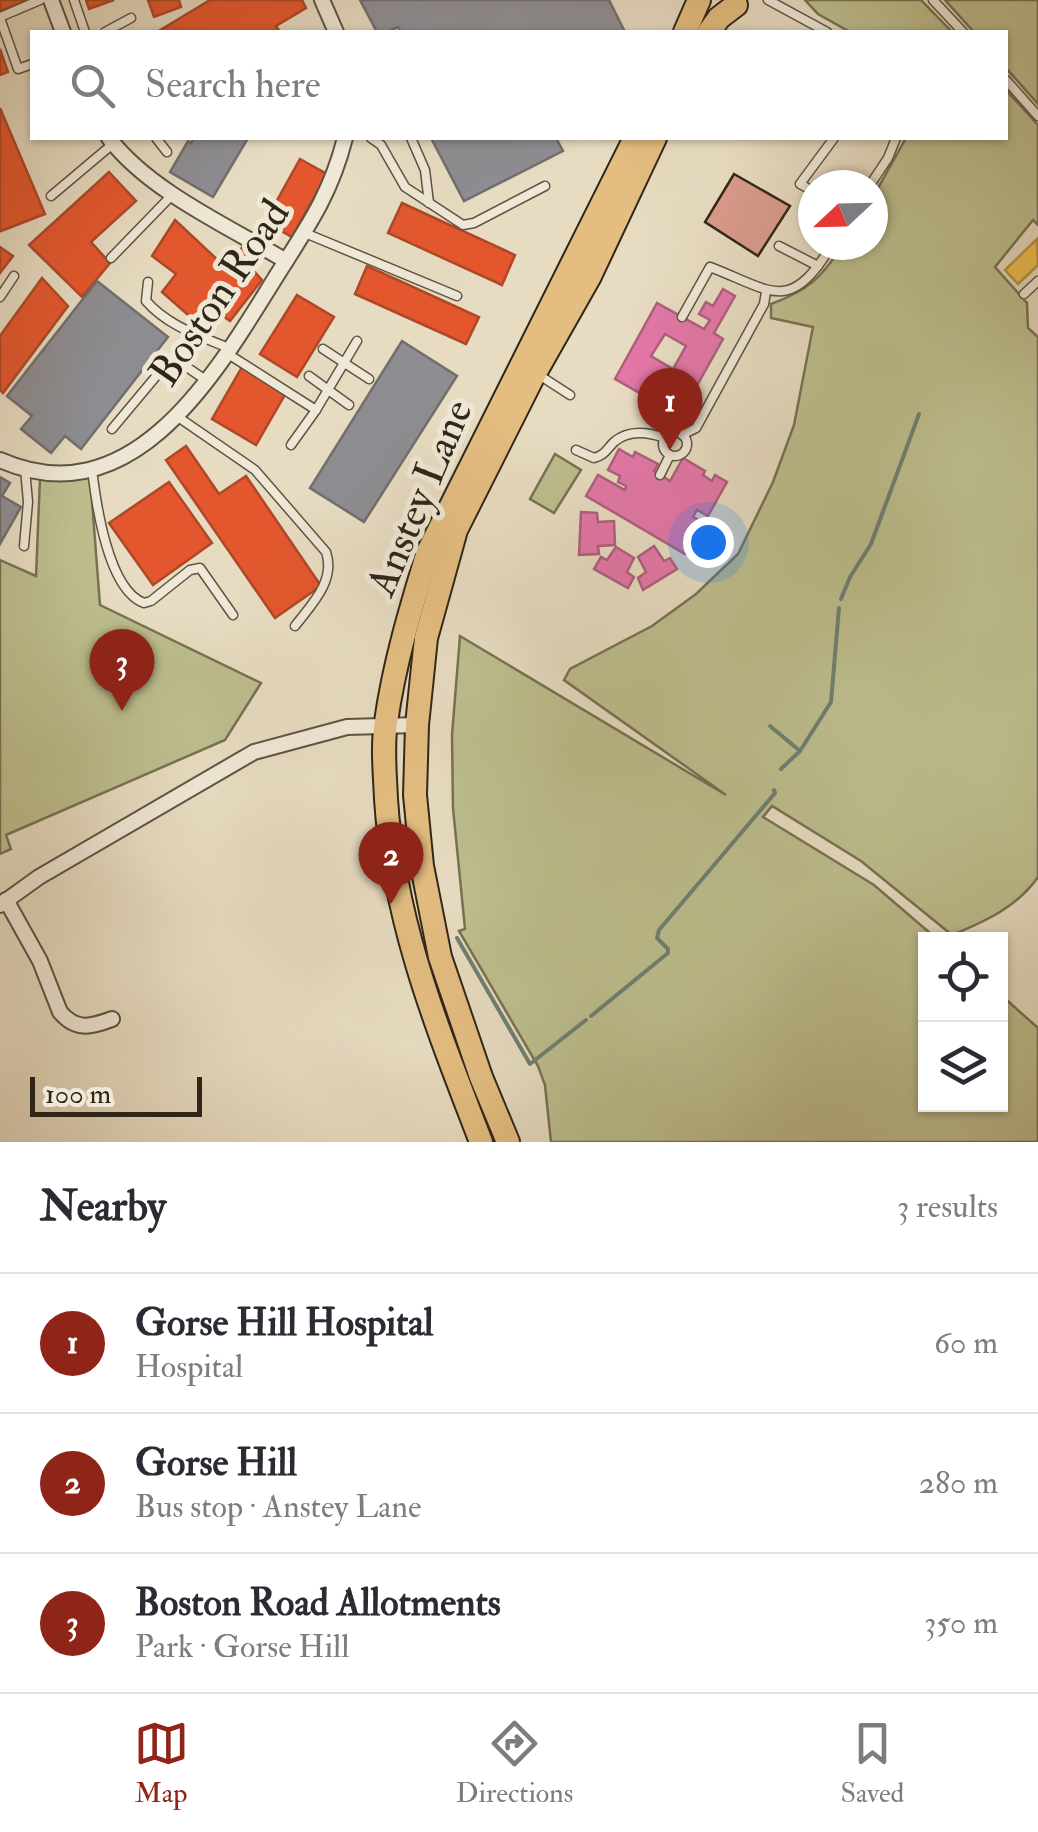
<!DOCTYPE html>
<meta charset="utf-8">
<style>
body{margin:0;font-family:"IM FELL Double Pica",serif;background:#f2f2f3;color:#2b2b33}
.controls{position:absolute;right:30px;bottom:30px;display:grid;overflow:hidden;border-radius:0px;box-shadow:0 2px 8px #0004}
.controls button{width:90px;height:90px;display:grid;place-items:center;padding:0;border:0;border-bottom:2px solid #e1e1e2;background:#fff;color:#2b2b33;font:50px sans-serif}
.compass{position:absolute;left:798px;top:170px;width:90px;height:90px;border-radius:50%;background:#fff;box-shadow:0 2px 8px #0004;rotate:248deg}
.scale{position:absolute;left:30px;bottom:25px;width:172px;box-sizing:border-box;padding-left:10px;border:5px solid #302618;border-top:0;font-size:28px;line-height:35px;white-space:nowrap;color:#302618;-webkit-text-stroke:8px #efe8d7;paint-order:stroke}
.you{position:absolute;left:708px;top:542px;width:35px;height:35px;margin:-25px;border:8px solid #fff;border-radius:50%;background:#1a73e8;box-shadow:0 0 0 15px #1a73e833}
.badge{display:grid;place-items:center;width:65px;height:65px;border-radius:50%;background:#8f2418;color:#fff;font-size:32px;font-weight:700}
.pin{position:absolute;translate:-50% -82px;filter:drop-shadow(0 2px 5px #0008)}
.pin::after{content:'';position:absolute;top:52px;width:35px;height:30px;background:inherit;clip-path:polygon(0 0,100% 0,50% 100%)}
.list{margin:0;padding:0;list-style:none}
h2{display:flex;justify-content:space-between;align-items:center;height:130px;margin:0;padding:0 40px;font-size:42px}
h2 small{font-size:32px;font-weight:400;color:#7c7c81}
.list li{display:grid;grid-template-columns:65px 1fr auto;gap:30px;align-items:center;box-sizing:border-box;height:140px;padding:0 40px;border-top:2px solid #e1e1e2}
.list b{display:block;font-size:38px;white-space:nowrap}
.list p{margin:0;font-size:32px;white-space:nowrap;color:#7c7c81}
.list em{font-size:32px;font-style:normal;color:#7c7c81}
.icon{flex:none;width:55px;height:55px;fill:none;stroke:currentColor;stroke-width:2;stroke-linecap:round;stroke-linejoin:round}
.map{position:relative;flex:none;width:1038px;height:1142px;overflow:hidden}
.search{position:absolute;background:#fff;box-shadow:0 2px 8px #0004;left:30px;right:30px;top:30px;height:110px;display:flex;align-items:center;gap:25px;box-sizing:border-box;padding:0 35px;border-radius:0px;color:#7c7c81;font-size:38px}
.sheet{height:550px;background:#fff}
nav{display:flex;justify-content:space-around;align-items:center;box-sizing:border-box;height:140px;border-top:2px solid #e1e1e2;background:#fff;font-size:28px;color:#7c7c81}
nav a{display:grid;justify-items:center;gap:5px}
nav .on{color:#8f2418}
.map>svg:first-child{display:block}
.green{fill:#bdbe8e;stroke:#767253;stroke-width:2.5}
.homes{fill:#f2c14e;stroke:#b8923e;stroke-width:2.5}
.shops{fill:#e4572e;stroke:#ae4827;stroke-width:2.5}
.health{fill:#e377a8;stroke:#ad5f7d;stroke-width:2.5;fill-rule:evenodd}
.industry{fill:#8d8d92;stroke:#716e6d;stroke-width:2.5}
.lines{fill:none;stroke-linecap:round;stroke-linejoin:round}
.stream{stroke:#6e8072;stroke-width:4}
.building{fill:#da9b8d;stroke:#302618;stroke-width:2.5}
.lane-casing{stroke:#5e5442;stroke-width:11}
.street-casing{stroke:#5e5442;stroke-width:18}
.primary-casing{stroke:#302618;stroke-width:26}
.lane{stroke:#efe8d7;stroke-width:8}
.street{stroke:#efe8d7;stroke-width:14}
.primary{stroke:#e4be81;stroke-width:22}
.labels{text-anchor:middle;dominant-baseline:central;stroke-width:10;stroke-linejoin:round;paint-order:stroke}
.street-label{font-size:42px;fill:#302618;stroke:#efe8d7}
</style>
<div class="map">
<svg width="1038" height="1142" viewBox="0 0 1038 1142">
<rect width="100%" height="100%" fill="#e7dcc2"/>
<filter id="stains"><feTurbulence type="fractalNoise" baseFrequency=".002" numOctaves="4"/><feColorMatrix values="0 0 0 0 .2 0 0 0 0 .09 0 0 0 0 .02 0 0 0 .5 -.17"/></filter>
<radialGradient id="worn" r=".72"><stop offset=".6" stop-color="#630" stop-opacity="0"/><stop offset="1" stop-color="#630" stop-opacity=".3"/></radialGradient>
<!-- green -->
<g class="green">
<polygon points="805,0 921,0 952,32 850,32 818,14"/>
<polygon points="945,0 1038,0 1038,104 1006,68 1006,32 974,32"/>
<path d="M1006 90 1038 125V225L1033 220 995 267 1027 303 1028 328 1038 337V877C1017 907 986 921 952 935L861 861 772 806 763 817 874 885 937 939H926V1104H1000L1001 995 1038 1028V1142H551L545 1085 538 1066 459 931 465 929 453 808 452 735 460 636 726 795 564 680 570 669 652 626 696 594 738 554 773 482 794 425 813 327 771 318V304C809 290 821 278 843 245H873V197L906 138H1006Z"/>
<polygon points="555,454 581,470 554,513 530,499"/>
<polygon points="90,475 100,605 261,683 225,740 6,835 11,849 0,854 0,560 36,576 40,478"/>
</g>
<!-- homes -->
<polygon class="homes" points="1037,239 1038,265 1018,284 1005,270"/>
<!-- shops -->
<g class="shops">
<polygon points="0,0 30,0 0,11"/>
<polygon points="86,0 114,0 89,9"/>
<polygon points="148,0 179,0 181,7 154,17"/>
<polygon points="210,0 302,0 306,8 276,26 280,32 157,32"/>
<polygon points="0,49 8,72 0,75"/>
<polygon points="0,108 45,214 1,231 0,228"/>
<polygon points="300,159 327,174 292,237 265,222"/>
<polygon points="109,172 136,201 91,242 110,263 82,297 29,245"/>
<polygon points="402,203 515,255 502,285 388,233"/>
<polygon points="175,220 222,264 229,255 233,258 246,243 262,257 253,270 262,280 230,321 208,305 196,322 162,292 176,274 152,256"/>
<polygon points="0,247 13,256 0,273"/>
<polygon points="367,266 479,317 466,344 355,294"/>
<polygon points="42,278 68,306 3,393 0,390 0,336"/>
<polygon points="297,295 334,317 297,377 260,354"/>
<polygon points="242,367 286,393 256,445 212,419"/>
<polygon points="186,446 219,494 246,476 321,586 275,618 166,460"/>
<polygon points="169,482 212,543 153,585 109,523"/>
</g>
<!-- health -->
<g class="health">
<path d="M723 289 735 296 714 333 723 339 680 416 615 379 657 303 704 329 710 320 699 314 706 302 713 306ZM665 334 686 346 673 369 651 356Z"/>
<polygon points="619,449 633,457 635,452 658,464 654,471 670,481 683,458 705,471 703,475 712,481 715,475 727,482 708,516 697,510 693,517 703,522 685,554 586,496 598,475 625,490 626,486 618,482 620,476 608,470"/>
<polygon points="581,512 597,513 598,522 614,521 615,545 598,546 599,554 579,555"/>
<polygon points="654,546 664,561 670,558 677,569 643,590 638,578 646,572 638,557"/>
<polygon points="616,547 634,558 627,572 634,577 628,588 594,569 601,557 607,560"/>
</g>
<!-- industry -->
<g class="industry">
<polygon points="360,0 609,0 625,32 401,32 398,27 387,32 377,32"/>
<polygon points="194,138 248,138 213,197 170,172 188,141 191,143"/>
<polygon points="431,138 556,138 563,151 464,201"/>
<polygon points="97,281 168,337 81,449 65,436 51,453 21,429 32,416 7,396"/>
<polygon points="402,341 457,376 364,522 310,488"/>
<polygon points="0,477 10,483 2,496 21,507 0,544"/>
</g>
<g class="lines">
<!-- stream -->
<g class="stream">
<polyline points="841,599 850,577 871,544 919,414"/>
<polyline points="770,726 800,751"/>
<polyline points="781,769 800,751 831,702 839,608"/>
<polyline points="457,938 530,1064 586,1020"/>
<polyline points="591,1016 668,953 668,949 657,938 659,930 775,793 774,790"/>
</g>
</g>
<!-- building -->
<polygon class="building" points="734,174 790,206 758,256 705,222"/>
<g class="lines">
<!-- lane casing -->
<g class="lane-casing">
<g id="lane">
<polyline points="74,0 85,32"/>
<polyline points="768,0 827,32"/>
<polyline points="933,0 963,32"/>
<polyline points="0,17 40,0"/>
<polyline points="0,18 18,69 32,64"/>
<polyline points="105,32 131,18"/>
<polyline points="1006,80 1038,116"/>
<polyline points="156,138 167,152"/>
<polyline points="371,138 381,145 405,187 463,225 474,223 545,186"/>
<polyline points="411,138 425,170 429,203"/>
<polyline points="870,185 888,158 896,138"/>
<polyline points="811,190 800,184 834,138"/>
<polyline points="51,196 114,143"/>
<polyline points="305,233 457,296"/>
<polyline points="779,246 818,266"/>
<polyline points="111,258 174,193"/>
<path d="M148 282 146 301C169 327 201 336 231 349"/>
<polyline points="1024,294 1038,281"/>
<polyline points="0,297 14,276"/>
<path d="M682 317 710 267C773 291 789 315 832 245"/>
<polyline points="323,349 369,379"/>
<polyline points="228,354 316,410 357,341"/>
<polyline points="539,375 570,395"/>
<polyline points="309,376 349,405"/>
<path d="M178 417 255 470 326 552C336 581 311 605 295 626"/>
<polyline points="112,429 168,362 178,361 207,381"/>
<circle cx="675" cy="444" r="12"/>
<polyline points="682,435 696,428 764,304 766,292"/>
<polyline points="291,445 316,410"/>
<path d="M576 450 594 458C605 455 606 450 614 442 629 429 648 432 665 438"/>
<path d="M92 469C96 503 108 590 144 603L151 601 190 570 200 568 233 615"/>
<polyline points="660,475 670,455"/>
<polyline points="24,546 28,502 25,469"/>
</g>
</g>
<!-- street casing -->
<g class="street-casing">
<g id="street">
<polyline points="51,0 63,32"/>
<polyline points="322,0 336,32"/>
<path d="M109 138C149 191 228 226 286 261"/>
<path d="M0 460C129 517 212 380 269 288 302 234 329 201 345 138"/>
<path d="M6 900 40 961 60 1012C76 1031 91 1027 112 1019"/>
<polyline points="0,905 39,877 254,752 347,727 417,725"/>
</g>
</g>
<!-- primary casing -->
<g class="primary-casing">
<g id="primary">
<polyline points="685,32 699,0"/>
<polyline points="709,32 719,18 736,5"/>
<path d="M481 1142C437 1027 394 923 386 799 385 774 382 747 386 722 394 664 411 608 428 552L635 138"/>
<polyline points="508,1142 481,1077 440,957 422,866 415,795 417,725 426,638 456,530 535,373 590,276 655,138"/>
</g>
</g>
<!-- lane -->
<use href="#lane" class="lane"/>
<!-- street -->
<use href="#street" class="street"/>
<!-- primary -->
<use href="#primary" class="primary"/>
</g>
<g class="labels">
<!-- street labels -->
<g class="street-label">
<text transform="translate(220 293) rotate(-56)">Boston Road</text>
<text transform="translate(420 498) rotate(-67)">Anstey Lane</text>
</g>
</g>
<rect width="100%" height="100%" filter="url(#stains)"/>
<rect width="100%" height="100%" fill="url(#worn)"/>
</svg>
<div class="controls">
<button><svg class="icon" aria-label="locate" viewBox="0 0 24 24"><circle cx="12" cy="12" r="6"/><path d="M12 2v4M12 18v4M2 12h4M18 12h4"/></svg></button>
<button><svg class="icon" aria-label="layers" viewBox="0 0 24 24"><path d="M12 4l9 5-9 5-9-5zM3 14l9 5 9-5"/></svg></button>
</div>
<svg class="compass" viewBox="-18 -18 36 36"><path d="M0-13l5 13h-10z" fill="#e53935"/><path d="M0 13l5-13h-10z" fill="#7c7c81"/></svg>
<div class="scale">100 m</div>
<div class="you"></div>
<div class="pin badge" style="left:670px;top:450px">1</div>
<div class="pin badge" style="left:391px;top:904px">2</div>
<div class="pin badge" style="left:122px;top:711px">3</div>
<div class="search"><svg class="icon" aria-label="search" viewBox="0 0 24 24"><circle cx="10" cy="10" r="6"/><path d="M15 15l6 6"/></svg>Search here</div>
</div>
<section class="sheet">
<h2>Nearby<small>3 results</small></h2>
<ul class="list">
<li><span class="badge">1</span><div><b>Gorse Hill Hospital</b><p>Hospital</p></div><em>60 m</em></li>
<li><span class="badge">2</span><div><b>Gorse Hill</b><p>Bus stop · Anstey Lane</p></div><em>280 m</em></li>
<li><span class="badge">3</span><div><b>Boston Road Allotments</b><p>Park · Gorse Hill</p></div><em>350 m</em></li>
</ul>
</section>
<nav>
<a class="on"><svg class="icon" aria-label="map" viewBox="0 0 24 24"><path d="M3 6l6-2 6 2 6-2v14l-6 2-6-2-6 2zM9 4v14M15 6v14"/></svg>Map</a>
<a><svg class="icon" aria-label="directions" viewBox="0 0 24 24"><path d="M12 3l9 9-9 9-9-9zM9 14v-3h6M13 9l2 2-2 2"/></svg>Directions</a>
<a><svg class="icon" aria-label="saved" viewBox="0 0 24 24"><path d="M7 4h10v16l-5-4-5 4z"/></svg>Saved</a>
</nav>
